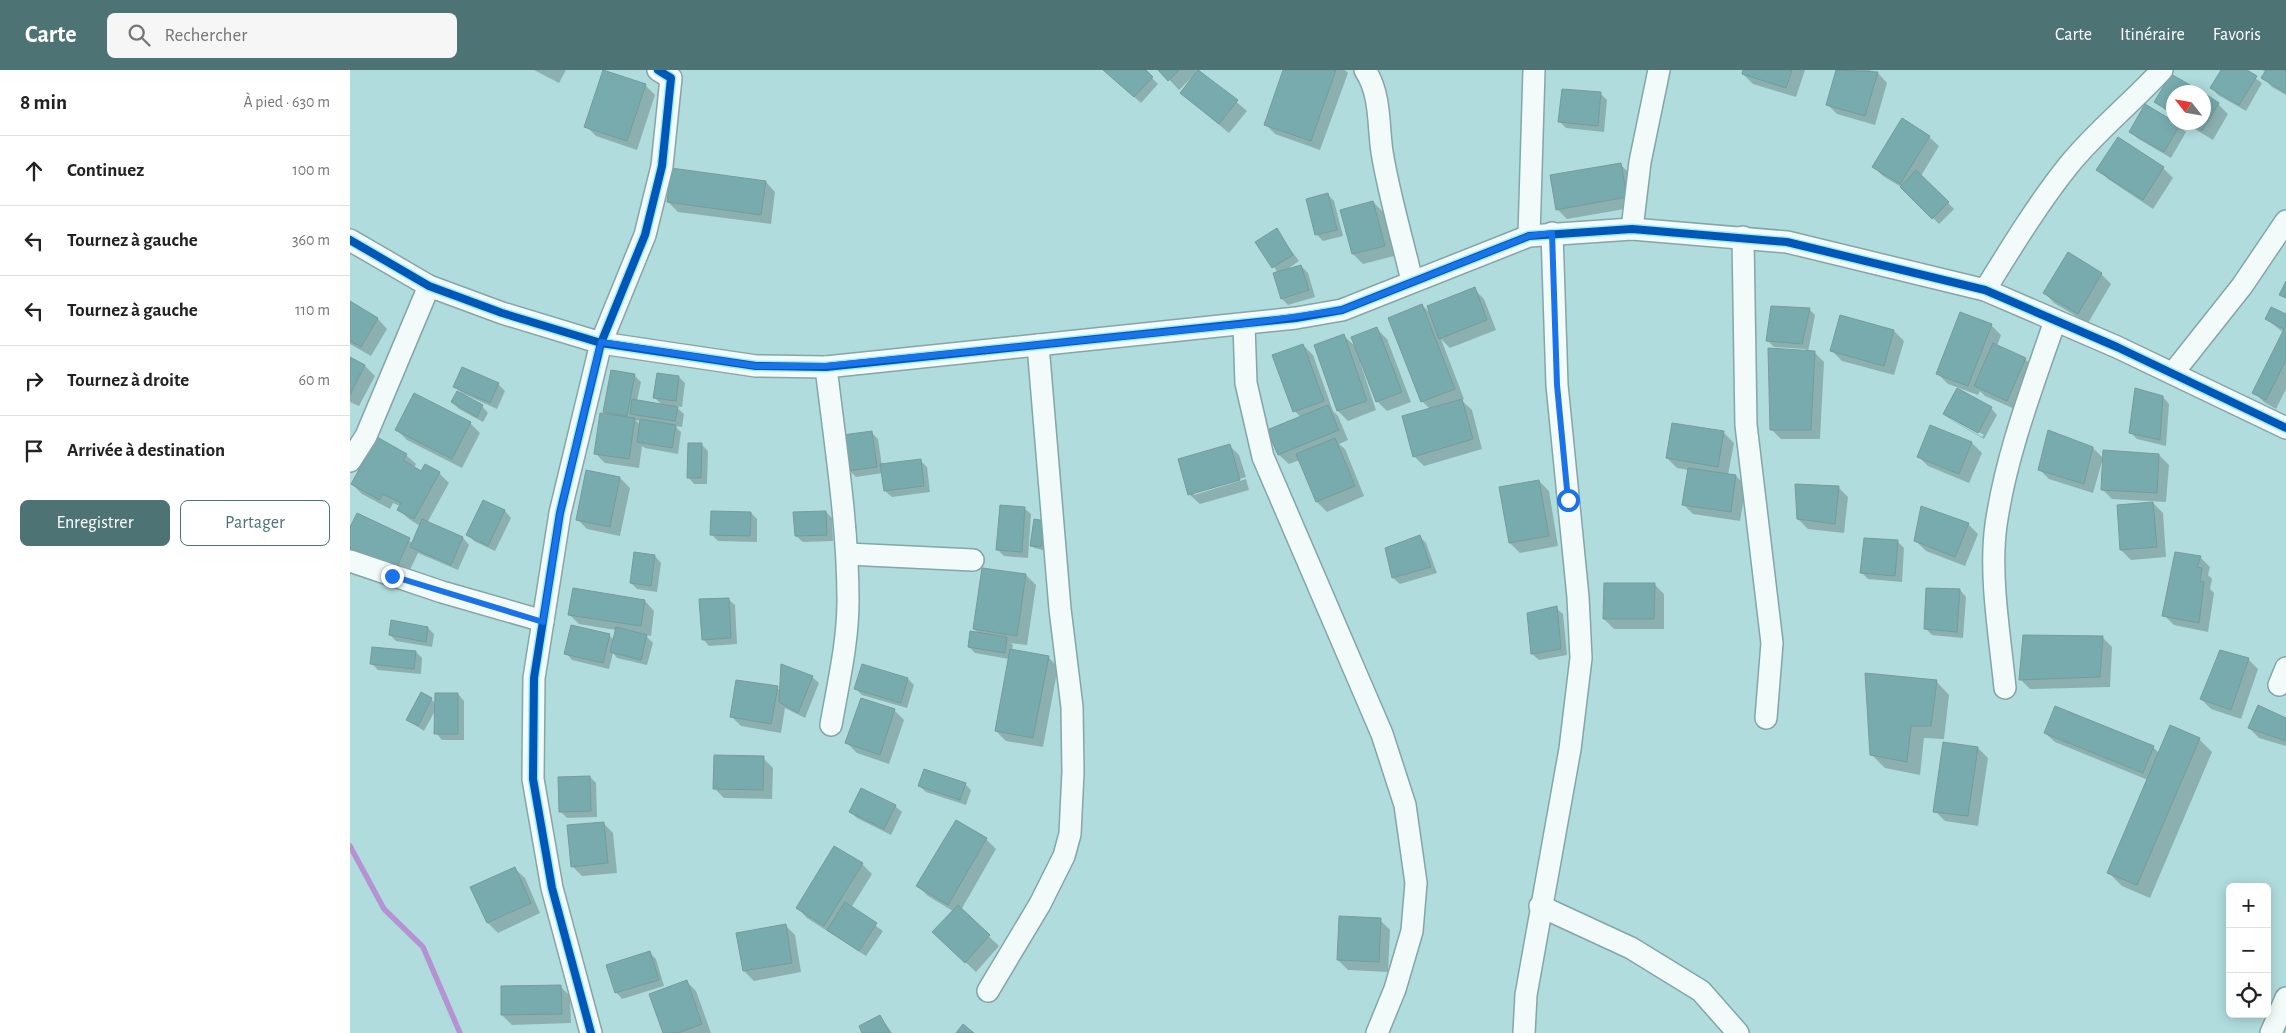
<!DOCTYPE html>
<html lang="fr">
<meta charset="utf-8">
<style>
body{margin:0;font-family:"Alegreya Sans",sans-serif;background:#f6f6f6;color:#222}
.controls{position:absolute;right:15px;bottom:15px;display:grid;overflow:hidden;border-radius:8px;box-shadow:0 2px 12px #0003}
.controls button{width:45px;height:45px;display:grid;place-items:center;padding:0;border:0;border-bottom:1px solid #e0e0e0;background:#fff;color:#222;font:25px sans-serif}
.compass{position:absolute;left:1816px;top:15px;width:45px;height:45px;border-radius:50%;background:#fff;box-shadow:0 2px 12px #0003;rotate:301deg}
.stop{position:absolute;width:15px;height:15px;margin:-11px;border:4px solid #1a73e8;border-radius:50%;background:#fff}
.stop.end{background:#1a73e8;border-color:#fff;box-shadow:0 1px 5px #0008}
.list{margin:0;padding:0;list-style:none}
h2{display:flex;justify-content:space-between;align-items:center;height:65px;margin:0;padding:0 20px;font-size:21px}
h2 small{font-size:16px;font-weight:400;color:#767676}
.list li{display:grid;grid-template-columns:32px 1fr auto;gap:15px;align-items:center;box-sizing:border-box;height:70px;padding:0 20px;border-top:1px solid #e0e0e0}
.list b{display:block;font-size:19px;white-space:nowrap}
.list em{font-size:16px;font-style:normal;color:#767676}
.actions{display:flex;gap:10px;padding:15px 20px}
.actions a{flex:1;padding:11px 0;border:1px solid #4e7374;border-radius:8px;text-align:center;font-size:18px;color:#4e7374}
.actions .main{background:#4e7374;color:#fff}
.icon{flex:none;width:28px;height:28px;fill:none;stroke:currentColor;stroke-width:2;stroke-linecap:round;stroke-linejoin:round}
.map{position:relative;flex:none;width:1936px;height:963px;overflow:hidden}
header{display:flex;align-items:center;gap:30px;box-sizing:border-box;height:70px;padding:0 25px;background:#4e7374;color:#fff}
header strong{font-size:24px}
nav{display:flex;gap:28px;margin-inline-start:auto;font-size:18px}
.search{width:350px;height:45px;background:#f6f6f6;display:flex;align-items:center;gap:12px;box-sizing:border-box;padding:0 18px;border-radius:8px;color:#767676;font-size:19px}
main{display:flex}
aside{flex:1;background:#fff}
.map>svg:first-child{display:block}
.shadow{fill:#0003;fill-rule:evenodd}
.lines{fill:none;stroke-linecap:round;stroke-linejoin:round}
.stream{stroke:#b592d2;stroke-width:5.5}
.building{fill:#77abad;stroke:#779b9c}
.minor-casing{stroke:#83a6a7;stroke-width:24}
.minor{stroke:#f3fafa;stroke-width:21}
.cycleway-casing{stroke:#9eedef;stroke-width:11}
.cycleway{stroke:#0057b8;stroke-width:8}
.route{stroke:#1a73e8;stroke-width:6}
</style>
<header>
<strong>Carte</strong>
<div class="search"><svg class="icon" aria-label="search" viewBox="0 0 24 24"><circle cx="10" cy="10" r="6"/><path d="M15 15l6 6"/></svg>Rechercher</div>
<nav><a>Carte</a><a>Itinéraire</a><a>Favoris</a></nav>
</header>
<main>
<aside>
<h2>8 min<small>À pied · 630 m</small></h2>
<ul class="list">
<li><svg class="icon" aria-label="ahead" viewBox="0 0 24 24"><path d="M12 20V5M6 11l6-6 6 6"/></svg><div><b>Continuez</b></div><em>100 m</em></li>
<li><svg class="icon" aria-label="left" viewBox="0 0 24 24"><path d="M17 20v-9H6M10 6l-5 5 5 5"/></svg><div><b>Tournez à gauche</b></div><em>360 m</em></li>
<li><svg class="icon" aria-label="left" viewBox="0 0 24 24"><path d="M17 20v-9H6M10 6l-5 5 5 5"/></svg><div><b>Tournez à gauche</b></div><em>110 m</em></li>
<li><svg class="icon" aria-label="right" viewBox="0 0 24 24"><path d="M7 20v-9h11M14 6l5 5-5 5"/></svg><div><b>Tournez à droite</b></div><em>60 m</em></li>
<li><svg class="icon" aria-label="arrive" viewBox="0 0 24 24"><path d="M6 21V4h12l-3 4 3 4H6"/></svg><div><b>Arrivée à destination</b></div></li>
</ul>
<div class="actions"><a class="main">Enregistrer</a><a>Partager</a></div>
</aside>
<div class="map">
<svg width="1936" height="963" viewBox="0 0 1936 963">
<rect width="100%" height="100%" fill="#b0dcdd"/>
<!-- shadow -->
<g class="shadow">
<polygon points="184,0 216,0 209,13"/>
<polygon points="755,0 794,0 808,14 791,33"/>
<polygon points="810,0 846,0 848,2 849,0 897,41 879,63 831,23 841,8 829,20"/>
<polygon points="935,0 995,0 998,3 970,80 925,64 915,54"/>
<polygon points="1395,0 1455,0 1446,27 1403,14 1393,4"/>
<polygon points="1487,0 1519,0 1528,3 1537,13 1525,55 1487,44 1477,34"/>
<polygon points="1872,0 1894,0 1912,13 1896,41 1868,25 1862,18"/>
<polygon points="1912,0 1936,0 1936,25 1922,17 1913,7 1916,2"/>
<polygon points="1821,6 1849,22 1824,22 1824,47 1806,32"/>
<polygon points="295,15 305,25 287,80 246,66 236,56"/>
<polygon points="1251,24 1257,30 1254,62 1216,58 1210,52"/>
<polygon points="1854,25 1868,34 1878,44 1863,70 1833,52 1854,52"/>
<polygon points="1829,56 1836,62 1821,88 1787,68 1780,61"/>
<polygon points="1579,67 1589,76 1571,106 1604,139 1589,154 1553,118 1533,106 1523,96"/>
<polygon points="1768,69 1813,98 1823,108 1803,139 1758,109 1748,99"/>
<polygon points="1270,94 1280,104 1286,137 1217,149 1207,139"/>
<polygon points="416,112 425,122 421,154 328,142 318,132"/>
<polygon points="978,125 984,131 993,166 973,171 966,164"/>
<polygon points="1023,132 1033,142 1044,186 1013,194 1003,184"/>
<polygon points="926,160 949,191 936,200 951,196 958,203 965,227 938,235 932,229 925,204 928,203 907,172"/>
<polygon points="1718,184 1751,204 1761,214 1738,253 1704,233 1695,223"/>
<polygon points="1124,219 1134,229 1146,260 1100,278 1091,269 1114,329 1111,330 1122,340 1132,379 1074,396 1064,386 1080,339 1072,331 1072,235 1081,244"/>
<polygon points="0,233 28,249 37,259 21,286 0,274"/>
<polygon points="1459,239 1465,245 1458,282 1464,282 1474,292 1470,369 1431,369 1421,359 1456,279 1424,277 1417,270"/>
<polygon points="1936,246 1936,319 1926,339 1914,332 1904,322 1934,263 1916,249"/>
<polygon points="1641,255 1651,265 1647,276 1675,289 1685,299 1667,340 1635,326 1630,321 1628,325 1598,314 1588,304"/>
<polygon points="1027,259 1037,269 1061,332 1037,341 1027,331 1012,291 1010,292 1026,340 998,351 988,341 994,266 1007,278"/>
<polygon points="1544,261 1554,271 1544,305 1492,291 1482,281"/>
<polygon points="953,275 963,285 983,341 988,346 998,370 989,374 995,379 1014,426 977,442 967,432 950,390 939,394 929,385 951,348 945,341"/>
<polygon points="0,289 15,296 25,306 9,336 0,332"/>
<path d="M284 305 291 312 287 331 312 335 305 328 329 307 335 313 332 337 325 336 334 344 332 357 325 356 331 362 328 384 295 378 292 376 289 398 255 393 245 383 258 345 254 342ZM285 350 291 351V355Z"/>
<polygon points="148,314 155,321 147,339 112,323 105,317"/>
<polygon points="1813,327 1819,334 1816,376 1787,369 1781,363"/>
<polygon points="102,332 132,336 138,343 133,352 109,339"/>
<path d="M1641 338 1647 345 1634 369 1601 350 1594 344ZM1600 347 1634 365 1632 367 1600 349Z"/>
<polygon points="120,353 130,363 112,398 57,370 47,360"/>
<polygon points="1581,357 1622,373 1632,383 1619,413 1578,396 1568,386"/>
<polygon points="522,363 528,369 532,396 570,390 577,397 580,422 542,427 535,421 533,403 506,407 499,400"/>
<polygon points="1374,363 1384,373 1378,405 1386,406 1396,416 1390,451 1343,444 1334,435 1339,400 1327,398 1317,388"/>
<polygon points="351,374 358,381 357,414 344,414 338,407"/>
<polygon points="879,375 889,385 896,407 844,422 844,425 896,409 899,420 850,434 840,425"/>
<polygon points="1743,378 1753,388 1743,423 1699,409 1689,399"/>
<polygon points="56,385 66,394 64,398 72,402 89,403 99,413 77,453 113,468 119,475 108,500 68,483 56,508 0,480 0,460 7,445 63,473 70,456 59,449 49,440 50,436 43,433 40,439 12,424 2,414"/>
<polygon points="1809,385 1819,395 1816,432 1762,429 1752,419"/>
<polygon points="270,408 280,418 270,466 237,459 227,449"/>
<polygon points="1189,411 1199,421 1208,476 1170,483 1160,473"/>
<polygon points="1488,417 1498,427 1494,463 1458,459 1448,449"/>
<polygon points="134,431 155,441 161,448 145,481 124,471 118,465"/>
<polygon points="1803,433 1813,443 1816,487 1781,490 1771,480"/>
<polygon points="674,438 681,444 678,488 654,486 648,480"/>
<polygon points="476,442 482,448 483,471 453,472 446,466"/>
<polygon points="401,443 407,449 407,472 368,471 361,464"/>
<polygon points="1618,454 1628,464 1615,496 1576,481 1566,471"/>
<polygon points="697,455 693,480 684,478 681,475"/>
<polygon points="1069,466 1076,473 1087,503 1050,514 1043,508 1036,479"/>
<polygon points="1515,469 1548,472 1554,478 1552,512 1518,509 1512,503"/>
<polygon points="305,486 311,493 307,522 287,519 281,513"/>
<polygon points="1850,487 1860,497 1858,505 1862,509 1860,519 1864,523 1858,562 1824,555 1814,545"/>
<polygon points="633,499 676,505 686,515 677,575 661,573 663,575 662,580 698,587 708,597 693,677 656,671 646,661 659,589 625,583 619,577 629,564 624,559"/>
<polygon points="1304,514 1314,524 1314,559 1264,559 1254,549"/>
<polygon points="1610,520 1616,527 1613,568 1582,565 1575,558"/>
<polygon points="378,529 385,535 387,574 359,576 353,569"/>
<polygon points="295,531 304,541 301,566 295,565 303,573 297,595 267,588 263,583 259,599 222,590 216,583 259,565 264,570 266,560 229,554 219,544"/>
<polygon points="1206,538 1213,544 1217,585 1189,590 1182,584"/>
<polygon points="78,558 84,564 82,577 46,571 40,565"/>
<polygon points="1752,567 1762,577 1760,617 1680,619 1670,609"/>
<polygon points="66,582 72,588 71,604 28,600 22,594"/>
<polygon points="1898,589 1908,599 1891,649 1861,639 1851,629"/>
<polygon points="513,596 558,609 564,615 557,638 512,625 506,619"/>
<polygon points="462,607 469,613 455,648 435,638 431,663 391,656 381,646 427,618 431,621"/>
<polygon points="1586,611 1599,625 1594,669 1574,668 1570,705 1535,698 1521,684"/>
<polygon points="108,624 114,631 114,670 92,670 86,663 86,639 74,661 58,650 81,629 86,634"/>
<polygon points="544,640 554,650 539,694 507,683 497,673"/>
<polygon points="1936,650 1936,676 1909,668 1899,658"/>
<polygon points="1695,663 1803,677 1809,683 1849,669 1862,682 1800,828 1772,816 1759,803 1798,710 1705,672"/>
<polygon points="1628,678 1638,688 1628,756 1595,751 1585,741"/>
<polygon points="413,688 423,698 422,729 374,728 364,718"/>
<polygon points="240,707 246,713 247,747 217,748 211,742"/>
<polygon points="615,714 621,720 616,735 576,722 569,716"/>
<polygon points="545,736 552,742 541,765 507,748 500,742"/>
<polygon points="606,751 636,769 646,779 611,840 649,876 626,902 594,872 603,841 578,826 568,816"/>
<polygon points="253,753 263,763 267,803 232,806 222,796"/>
<polygon points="512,794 522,804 501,838 533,861 516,886 457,848 448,838"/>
<polygon points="165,799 175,808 190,843 148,863 138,853 122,818"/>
<polygon points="1030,850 1040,860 1038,902 998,900 988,890"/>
<polygon points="435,855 445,865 451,902 404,911 394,901"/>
<polygon points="300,883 306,889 314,916 272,929 266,922"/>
<polygon points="336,911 346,921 361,963 315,963"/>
<polygon points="210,916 220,926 221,953 162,955 152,945"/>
<polygon points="530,946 542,963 514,963"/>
</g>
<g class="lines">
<!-- stream -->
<polyline class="stream" points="0,776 34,839 73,877 110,963"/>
</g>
<!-- building -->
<g class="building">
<polygon points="253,0 296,14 277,71 234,57"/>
<polygon points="753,0 796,0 803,7 784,27"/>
<polygon points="808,0 829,0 818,11"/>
<polygon points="848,0 888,30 869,54 830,23"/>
<polygon points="933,0 986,0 961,71 914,55"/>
<polygon points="1393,0 1442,0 1436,18 1392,4"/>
<polygon points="1486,0 1528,2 1515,46 1476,35"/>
<polygon points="1871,0 1897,0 1907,6 1889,35 1860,18"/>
<polygon points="1916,0 1936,0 1936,23 1911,8"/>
<polygon points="1821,4 1852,22 1824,22 1824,44 1804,32"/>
<polygon points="1212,19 1251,22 1248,56 1208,52"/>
<polygon points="1854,23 1869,33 1852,61 1838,52 1854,52"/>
<polygon points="1795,34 1830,55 1814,82 1779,62"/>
<polygon points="1552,48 1580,66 1550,114 1522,97"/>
<polygon points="1768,67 1814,97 1793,130 1746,100"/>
<polygon points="1271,93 1277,127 1206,140 1200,105"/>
<polygon points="321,98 416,111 411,145 317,132"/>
<polygon points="1566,100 1599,132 1582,149 1550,117"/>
<polygon points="978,123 987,160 965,165 956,129"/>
<polygon points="1023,131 1035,176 1002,184 990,140"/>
<polygon points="927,158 943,185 922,198 905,172"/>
<polygon points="1718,182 1752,203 1728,244 1693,223"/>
<polygon points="951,195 959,220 931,229 923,203"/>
<polygon points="1936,211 1936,228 1929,225"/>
<polygon points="1125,217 1137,250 1089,269 1077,236"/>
<polygon points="0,231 28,248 11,277 0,271"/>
<polygon points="1072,234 1105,319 1071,332 1038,248"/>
<polygon points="1421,236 1460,238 1452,274 1416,271"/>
<polygon points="1921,237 1936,244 1936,290 1916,330 1902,323 1934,259 1915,249"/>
<polygon points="1610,242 1642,254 1618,316 1586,304"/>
<polygon points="1490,245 1544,260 1534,296 1480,281"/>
<polygon points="1027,257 1052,322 1026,332 1001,267"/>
<polygon points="994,264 1017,331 987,341 964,275"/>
<polygon points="1643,273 1676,288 1657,331 1624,316"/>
<polygon points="953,274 974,331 943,342 922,285"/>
<polygon points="1418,278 1465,281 1461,360 1420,360"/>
<polygon points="0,287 15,295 0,325"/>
<polygon points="112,297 149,313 140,333 103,317"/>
<polygon points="261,300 285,304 277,346 253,342"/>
<polygon points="307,303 329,306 326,331 303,328"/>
<polygon points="1607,318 1642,337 1628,363 1593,344"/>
<polygon points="1785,318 1813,326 1810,370 1779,363"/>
<polygon points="107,321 133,335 127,347 101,332"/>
<polygon points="64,323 121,352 102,389 45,360"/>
<polygon points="282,329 328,337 325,351 280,344"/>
<polygon points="1112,329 1123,369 1063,387 1052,346"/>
<polygon points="978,335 989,360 928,385 917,360"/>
<polygon points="250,343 285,348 279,389 244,384"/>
<polygon points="290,349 326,355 322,378 287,372"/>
<polygon points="1322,353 1374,361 1368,397 1316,388"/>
<polygon points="1580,355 1622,372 1609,404 1567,387"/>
<polygon points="1698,360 1743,377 1734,414 1688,400"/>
<polygon points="522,361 527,397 498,401 493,365"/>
<polygon points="27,367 57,384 53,390 71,401 75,394 90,402 64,449 47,440 51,433 33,424 29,430 1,414"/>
<polygon points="985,368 1005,416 966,432 946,384"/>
<polygon points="338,373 352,373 351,408 337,408"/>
<polygon points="880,374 890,410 838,425 828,389"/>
<polygon points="1753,380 1809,384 1807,423 1751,420"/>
<polygon points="571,389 574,416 534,421 530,394"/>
<polygon points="1338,398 1386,405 1381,442 1332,435"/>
<polygon points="236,400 270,407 260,457 226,450"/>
<polygon points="1189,410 1199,466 1159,473 1149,417"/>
<polygon points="1445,414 1489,416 1485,454 1447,449"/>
<polygon points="133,430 155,440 138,476 116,465"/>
<polygon points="1803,432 1807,477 1770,480 1767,435"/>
<polygon points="650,435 675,437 672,482 646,480"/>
<polygon points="1571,436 1619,453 1605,487 1564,471"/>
<polygon points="361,441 401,442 400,466 360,465"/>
<polygon points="476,441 477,465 445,466 443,442"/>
<polygon points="7,443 60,468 46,499 0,478 0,457"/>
<polygon points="72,449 113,467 101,495 60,477"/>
<polygon points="684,449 695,451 691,477 680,476"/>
<polygon points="1070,465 1081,497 1042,508 1035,478"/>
<polygon points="1514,468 1548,470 1545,506 1510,503"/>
<polygon points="284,482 305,485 301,516 280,513"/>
<polygon points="1825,482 1851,486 1847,497 1852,498 1850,511 1854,512 1849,553 1812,546"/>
<polygon points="632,498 676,504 667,566 623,559"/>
<polygon points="1254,513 1305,513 1304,549 1253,549"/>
<polygon points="223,518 295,530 291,556 218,545"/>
<polygon points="1576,518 1610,519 1607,562 1574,559"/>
<polygon points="379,528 381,568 352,570 349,529"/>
<polygon points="1207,536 1211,579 1181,584 1177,543"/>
<polygon points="41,550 78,557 76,572 39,565"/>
<polygon points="221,555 260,564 253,593 214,584"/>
<polygon points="266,557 297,565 291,590 260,582"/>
<polygon points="620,561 657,567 655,583 618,577"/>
<polygon points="1673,565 1753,566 1750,607 1669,610"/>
<polygon points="22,577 66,581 64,599 20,594"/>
<polygon points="660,579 699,586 683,668 645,661"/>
<polygon points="1870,580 1899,588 1881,640 1850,629"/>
<polygon points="431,594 463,606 448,643 429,632"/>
<polygon points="512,594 558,608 551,633 504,619"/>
<polygon points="1515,603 1587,610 1581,656 1561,656 1557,692 1520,685"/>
<polygon points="386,610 428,616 421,654 380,647"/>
<polygon points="71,622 82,628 68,656 56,650"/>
<polygon points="85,623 108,623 108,664 84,664"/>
<polygon points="511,628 545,639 530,685 495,673"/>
<polygon points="1908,635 1936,648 1936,671 1898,658"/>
<polygon points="1705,636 1804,676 1793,703 1694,663"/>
<polygon points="1820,655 1850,668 1787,815 1757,803"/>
<polygon points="1593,672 1628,677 1618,746 1583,742"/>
<polygon points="364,685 414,686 413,720 363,719"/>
<polygon points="574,699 616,713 610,730 568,716"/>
<polygon points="240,706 241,741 209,742 208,707"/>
<polygon points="511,718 546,735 534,759 499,742"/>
<polygon points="606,750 637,768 598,835 566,816"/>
<polygon points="254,752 258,793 221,797 217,755"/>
<polygon points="484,776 513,793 474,856 446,838"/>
<polygon points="165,797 181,833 137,853 120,817"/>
<polygon points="495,832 527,853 509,881 477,860"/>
<polygon points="608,835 640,865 615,893 582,862"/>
<polygon points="989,846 1031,848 1029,892 987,890"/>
<polygon points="436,854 442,893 393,901 386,863"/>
<polygon points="300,881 309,910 265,923 256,895"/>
<polygon points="337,910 352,954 328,963 313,963 299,924"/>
<polygon points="211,915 212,944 151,945 151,916"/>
<polygon points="530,945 540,963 512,963 509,956"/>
<polygon points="613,954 624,963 606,963"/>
</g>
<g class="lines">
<!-- minor casing -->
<g class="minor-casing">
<g id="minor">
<path d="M1015 0C1031 24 1028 55 1032 82 1039 125 1052 168 1062 211"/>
<polyline points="1282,159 1290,92 1309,0"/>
<polyline points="1179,166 1184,0"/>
<polyline points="1393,167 1396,355 1422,573 1416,648"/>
<polyline points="0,170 79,216 152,243 251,273 406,296 476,297 946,248 992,240 1179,166 1282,159 1437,172 1635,220 1767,277 1936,358"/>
<path d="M1635 220C1661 178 1687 135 1718 96 1746 61 1782 33 1812 0"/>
<polyline points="894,255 896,313 913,387 1032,664 1055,735 1066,813 1062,861 1045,919 1027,963"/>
<path d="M476 297C485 374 498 453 498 531 498 573 488 614 481 655"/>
<polyline points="1823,303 1892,216 1936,151"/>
<polyline points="0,391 16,366 79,216"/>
<polyline points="497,484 623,490"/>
<polyline points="0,491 92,522 193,551"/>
<polyline points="1929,615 1936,598"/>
<path d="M1655 618C1650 567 1639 505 1646 455 1656 385 1682 318 1705 251"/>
<polyline points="1190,836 1281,878 1351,921 1388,963"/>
<polyline points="638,921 690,834 714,786 720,764 723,702 722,637 710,539 688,275"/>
<polyline points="241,963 202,818 183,709 184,608 210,443 251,273 295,165 312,96 321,8 308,0"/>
<polyline points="1174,963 1176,925 1220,679 1231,588 1228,527 1207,315 1202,163"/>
<polyline points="1921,963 1936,928"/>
</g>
</g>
<!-- minor -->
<use href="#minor" class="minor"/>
<!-- cycleway casing -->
<g class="cycleway-casing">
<g id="cycleway">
<polyline points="0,170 79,216 152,243 251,273 406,296 476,297 946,248 992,240 1179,166 1282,159 1437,172 1635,220 1767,277 1936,358"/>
<polyline points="241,963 202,818 183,709 184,608 210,443 251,273 295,165 312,96 321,8 308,0"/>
</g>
</g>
<!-- cycleway -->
<use href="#cycleway" class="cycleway"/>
</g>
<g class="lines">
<!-- route -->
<polyline class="route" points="42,506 193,552 210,443 251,272 406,296 476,296 894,254 977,242 992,240 1179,166 1202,163 1207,315 1218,430"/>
</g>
</svg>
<div class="controls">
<button>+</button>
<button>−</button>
<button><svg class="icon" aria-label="locate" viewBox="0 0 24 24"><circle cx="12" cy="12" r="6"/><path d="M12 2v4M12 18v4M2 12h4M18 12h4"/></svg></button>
</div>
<svg class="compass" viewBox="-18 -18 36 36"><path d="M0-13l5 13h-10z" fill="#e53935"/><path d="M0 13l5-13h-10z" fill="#767676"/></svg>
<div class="stop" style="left:1218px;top:430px"></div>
<div class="stop end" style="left:42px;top:506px"></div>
</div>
</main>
